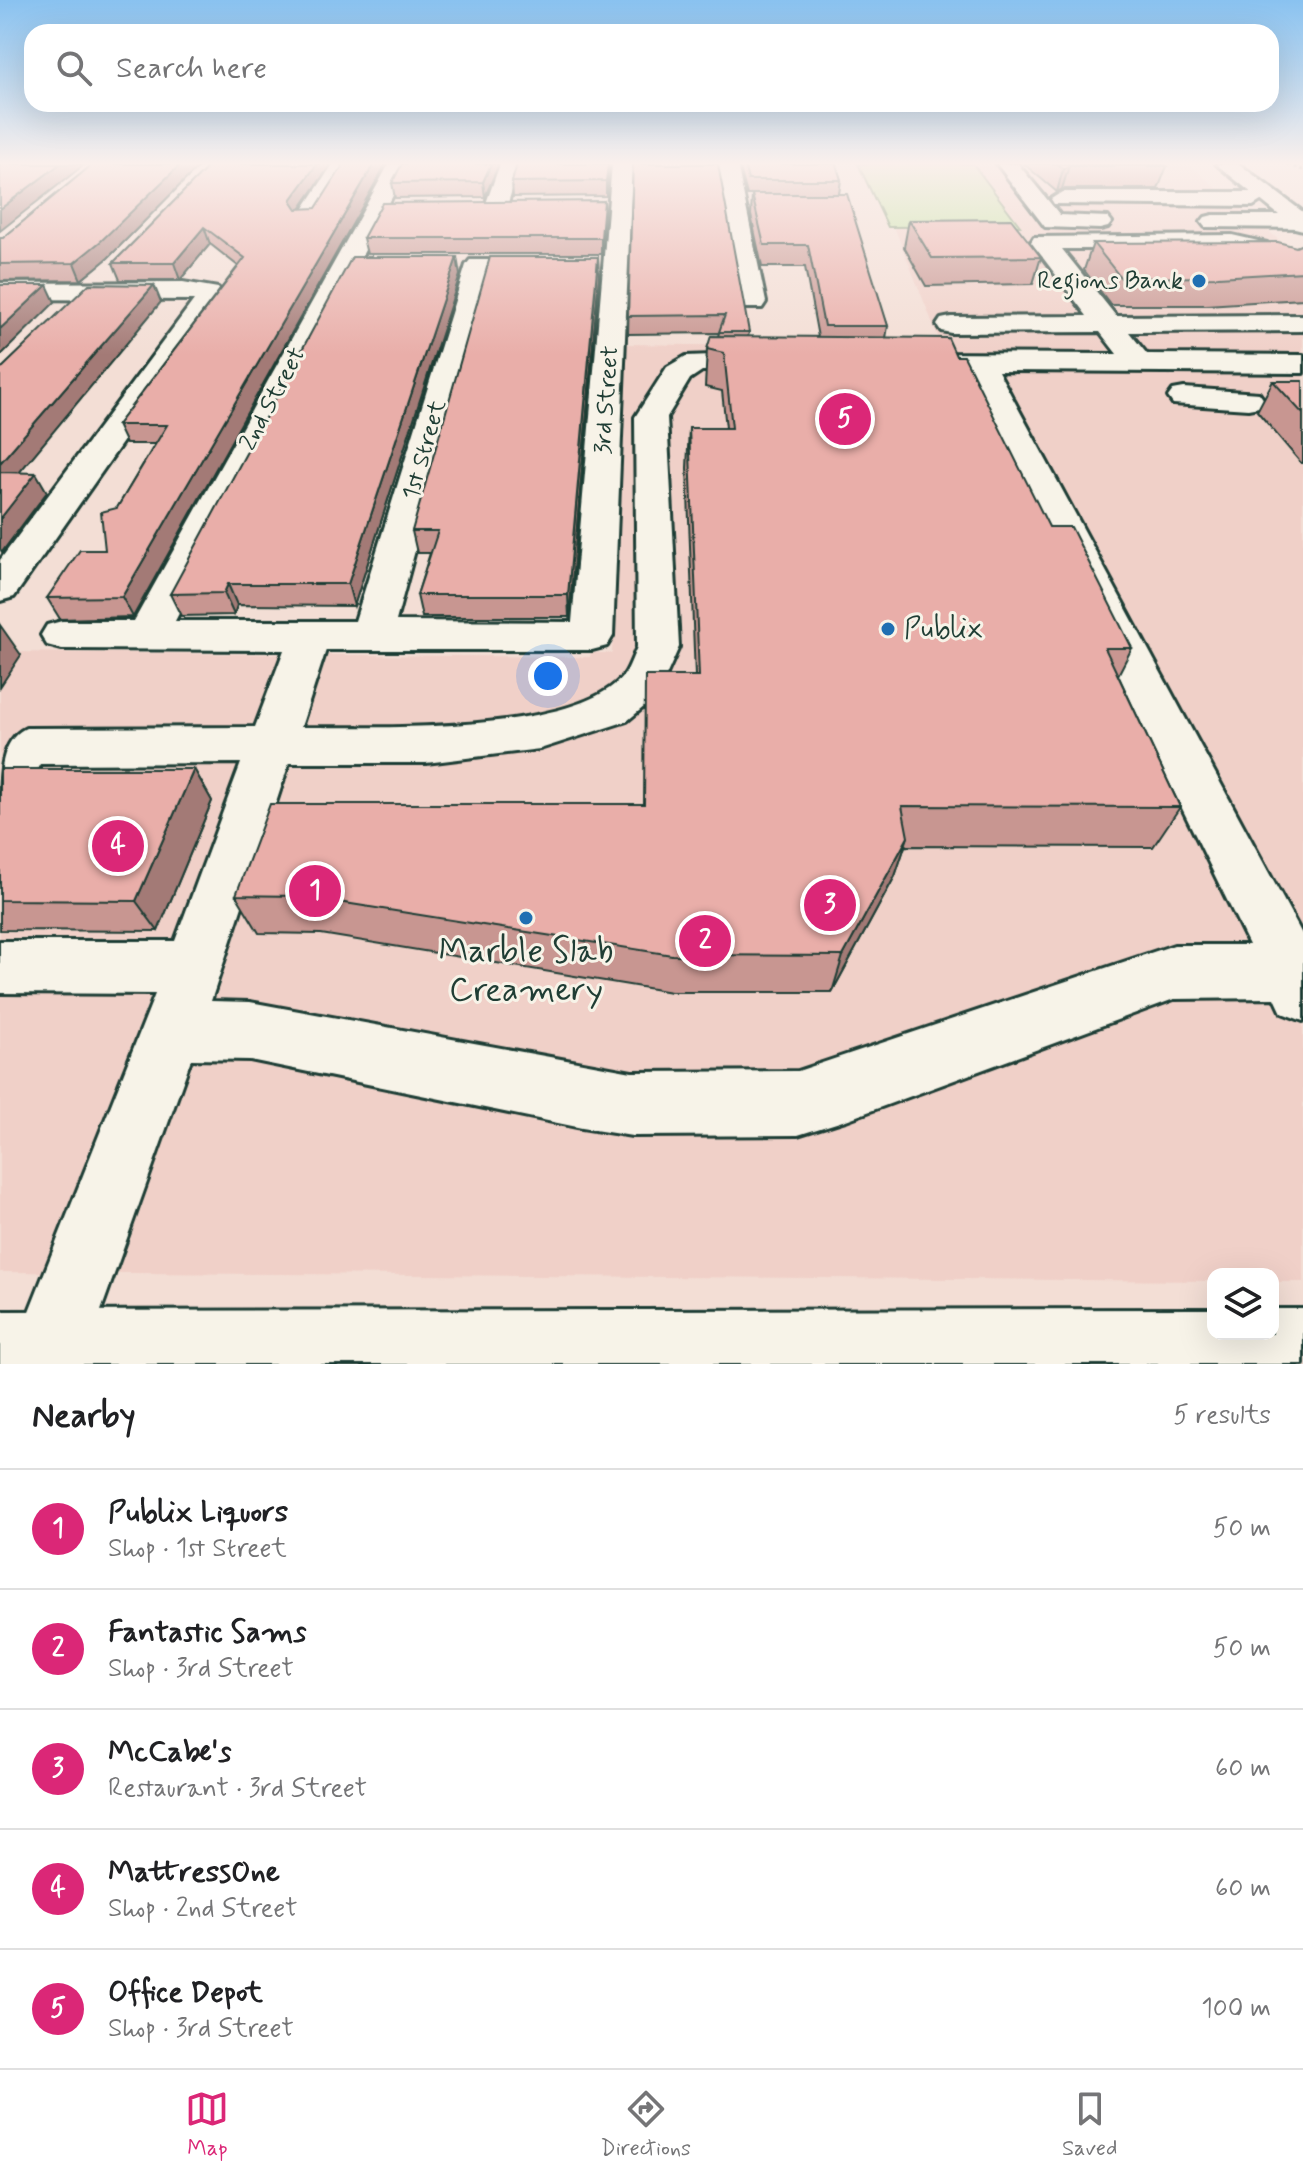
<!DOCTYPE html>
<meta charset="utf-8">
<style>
body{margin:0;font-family:Mynerve,sans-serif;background:#f6f6f6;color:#202124}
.controls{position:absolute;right:24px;bottom:24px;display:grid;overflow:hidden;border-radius:16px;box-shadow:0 8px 32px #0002}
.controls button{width:72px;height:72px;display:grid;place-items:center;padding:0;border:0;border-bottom:2px solid #e0e0e0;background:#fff;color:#202124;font:40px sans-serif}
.you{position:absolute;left:548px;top:676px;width:28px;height:28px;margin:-20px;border:6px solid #fff;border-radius:50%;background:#1a73e8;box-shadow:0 0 0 12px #1a73e833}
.badge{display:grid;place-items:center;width:52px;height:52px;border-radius:50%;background:#db2777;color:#fff;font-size:26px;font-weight:700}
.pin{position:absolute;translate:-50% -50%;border:4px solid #fff;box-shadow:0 2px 8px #0006}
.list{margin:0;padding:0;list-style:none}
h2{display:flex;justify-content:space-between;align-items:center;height:104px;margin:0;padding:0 32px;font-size:34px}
h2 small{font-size:26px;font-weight:400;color:#757577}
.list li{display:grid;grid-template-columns:52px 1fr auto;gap:24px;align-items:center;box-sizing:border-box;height:120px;padding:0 32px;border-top:2px solid #e0e0e0}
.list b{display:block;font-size:30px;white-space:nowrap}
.list p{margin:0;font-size:26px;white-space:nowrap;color:#757577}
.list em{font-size:26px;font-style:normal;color:#757577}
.icon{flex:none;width:44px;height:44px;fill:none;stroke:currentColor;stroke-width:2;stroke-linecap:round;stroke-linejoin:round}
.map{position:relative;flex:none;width:1303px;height:1364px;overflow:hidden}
.search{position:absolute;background:#fff;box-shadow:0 8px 32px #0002;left:24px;right:24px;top:24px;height:88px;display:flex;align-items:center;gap:20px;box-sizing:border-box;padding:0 28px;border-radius:24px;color:#757577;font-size:30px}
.sheet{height:704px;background:#fff}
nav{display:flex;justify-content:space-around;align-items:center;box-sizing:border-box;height:112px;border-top:2px solid #e0e0e0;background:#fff;font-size:22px;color:#757577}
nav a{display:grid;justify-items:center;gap:4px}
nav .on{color:#db2777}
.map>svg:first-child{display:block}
.built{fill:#f0d0c8}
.green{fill:#bfe49f;stroke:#6f906a;stroke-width:2}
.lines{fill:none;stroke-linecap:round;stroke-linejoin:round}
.minor-casing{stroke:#1f3d34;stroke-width:6}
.major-casing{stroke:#1f3d34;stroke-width:6}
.path{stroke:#1f3d34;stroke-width:3;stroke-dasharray:4 3;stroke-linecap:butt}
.minor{fill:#f7f3e8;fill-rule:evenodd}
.major{fill:#f7f3e8;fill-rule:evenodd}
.wall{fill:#c89691;stroke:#1f3d34;stroke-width:2}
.shaded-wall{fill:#a37a76;stroke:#1f3d34;stroke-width:2}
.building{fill:#e9aea9;stroke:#1f3d34;stroke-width:2}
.poi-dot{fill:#1f6fb2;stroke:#f7f3e8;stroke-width:3}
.labels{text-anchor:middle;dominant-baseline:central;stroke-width:6;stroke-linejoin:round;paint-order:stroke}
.far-poi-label{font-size:24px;fill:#1f3d34;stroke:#f7f3e8;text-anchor:end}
.far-street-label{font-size:24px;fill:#1f3d34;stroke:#f7f3e8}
.poi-label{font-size:28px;fill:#1f3d34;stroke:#f7f3e8;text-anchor:start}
.near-poi-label{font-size:34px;fill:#1f3d34;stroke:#f7f3e8}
</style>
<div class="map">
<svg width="1303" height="1364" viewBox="0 0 1303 1364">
<rect width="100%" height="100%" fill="#f3ded5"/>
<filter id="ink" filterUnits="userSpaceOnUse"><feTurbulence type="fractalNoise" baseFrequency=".0125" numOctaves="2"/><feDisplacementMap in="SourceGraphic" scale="16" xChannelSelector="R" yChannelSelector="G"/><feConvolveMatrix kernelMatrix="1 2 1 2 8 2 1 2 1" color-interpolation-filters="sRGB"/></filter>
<g filter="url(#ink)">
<!-- built -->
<polygon class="built" points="869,164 1188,164 1303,260 1303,1282 1273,1282 1273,1274 1213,1274 1213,1281 0,1272 0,652 590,657 591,653 612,653 625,344 943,349"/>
<!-- green -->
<polygon class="green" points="858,164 973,164 1020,226 888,227"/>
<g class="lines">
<!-- minor casing -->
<g class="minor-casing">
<g id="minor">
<polygon points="333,164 353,164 317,222 301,222 298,217"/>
<path d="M389 164H409L175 621H355L466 265 470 260H488L492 265 396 621 572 622 612 164H632L613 636 607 646 592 650H326L301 727C374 727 576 735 624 675 629 668 633 656 637 647L635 417 667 367 686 356 767 353 777 356 782 362 777 368 767 371H702L690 379 667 417 679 647 657 696 627 721 540 749 426 763H289L211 1001 250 1002 632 1072 798 1071 1174 945H1249L968 371 898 368 893 362 898 356 908 353 1117 354 1100 332 951 333 941 331 937 325 941 319 951 317 1087 316 1031 242 1034 237 1232 235 1267 243 1294 265 1290 270C1270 275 1254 254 1232 249H1062L1116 316 1303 315V331L1129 332 1147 354 1303 355V373L998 371 1303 936V1021L1282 1013 1275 998 1174 999 846 1120 798 1135 632 1136 582 1128 250 1060 191 1059 82 1364H20L14 1349 155 994 0 993V941H175L241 763 40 764 17 803 0 809C0 776 0 740 26 728L255 727 284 650 62 649 47 645 41 635 47 625 62 621H134Z"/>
<polygon points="500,164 520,164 507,206 496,213 485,206"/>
<polygon points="717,164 737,164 766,302 762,308 744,308 740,302"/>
<polygon points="997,164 1018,164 1060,215 1108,217 1112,222 1108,227 1100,229 1045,227"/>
<polygon points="1062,192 1253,192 1264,199 1253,206 1054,204 1051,199"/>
<polygon points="1213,215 1301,215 1303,228 1205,227 1201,222 1205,217"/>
<polygon points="183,282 218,288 222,294 219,305 14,597 0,601 0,560 194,300 0,299 0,283"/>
<polygon points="1184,388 1259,393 1264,400 1259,407 1248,409 1173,404 1168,397 1173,390"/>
</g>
</g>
<!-- major casing -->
<g class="major-casing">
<g id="major">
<polygon points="1216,164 1239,164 1303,212 1303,230 1295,228"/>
<polygon points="1213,1309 1213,1334 1273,1334 1273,1309 1303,1309 1303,1364 0,1364 0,1311"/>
</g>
</g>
<!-- path -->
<polyline class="path" points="1287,164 1303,170"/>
<!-- minor -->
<use href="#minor" class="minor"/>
<!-- major -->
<use href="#major" class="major"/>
</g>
<!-- wall -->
<g class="wall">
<polygon points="93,164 201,164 108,258 81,280 0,281 0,238 3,238"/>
<polygon points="211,164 331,164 300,209 133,617 60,619 47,598 105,550 117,508 155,444 126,444 117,425 238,266 210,244 180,280 120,280 113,263"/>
<polygon points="402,164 499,164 485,197 395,198 392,183"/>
<polygon points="517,164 610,164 606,196 513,197 512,182"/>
<polygon points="633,164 749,332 748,337 818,337 805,267 762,267 751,215 752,195 747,195 739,164 836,164 841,180 839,194 888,326 886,338 1049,527 1132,648 1118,675 1180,807 1153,847 905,846 895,876 832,992 671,992 321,934 259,933 236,895 644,804 695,676 687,468 689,428 726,428 722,391 705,387 707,349 718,336 719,333 628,334"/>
<polygon points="1024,164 1165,164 1167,166 1158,189 1062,189 1057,192"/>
<polygon points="604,201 605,216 601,254 367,254 363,238"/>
<polygon points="909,220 1041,257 1033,284 926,286 904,247"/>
<polygon points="1093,243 1296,247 1303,244 1303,299 1206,305 1111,305 1084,270"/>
<polygon points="460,275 354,606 237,605 234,615 181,616 170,594"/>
<polygon points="599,275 569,617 422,617 417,595 430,553 417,553 412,531"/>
<polygon points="1273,381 1303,381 1303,463 1301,463 1257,411"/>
<polygon points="0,769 194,769 212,801 158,931 0,930"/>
</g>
<!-- shaded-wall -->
<g class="shaded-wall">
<polygon points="60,164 85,164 0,231 0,209"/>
<polygon points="181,164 201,164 108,258 81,280 74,263"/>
<polygon points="317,164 331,164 296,215 291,200"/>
<polygon points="374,164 386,164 133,617 122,597"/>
<polygon points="491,164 499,164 485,197 483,182"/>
<polygon points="608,164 610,164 606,196 606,181"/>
<polygon points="1069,166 1062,189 1057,192 1063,169"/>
<polygon points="604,201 605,216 601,254 601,238"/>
<polygon points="204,227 210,244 180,280 174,263"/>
<polygon points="457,257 460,275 354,606 348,584"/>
<polygon points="598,257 599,275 569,617 568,595"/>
<polygon points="47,285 55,302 0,356 0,329"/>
<polygon points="154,285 161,302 4,491 0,484 0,463"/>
<polygon points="36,473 47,492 2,552 0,549 0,519"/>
<polygon points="228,584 237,605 234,615 224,593"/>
<polygon points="0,625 21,655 0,687"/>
<polygon points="194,769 212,801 158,931 136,901"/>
<polygon points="908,837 895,876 832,992 843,956"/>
</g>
<!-- building -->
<g class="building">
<polygon points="0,164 60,164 0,209"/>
<polygon points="93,164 181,164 101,241 74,263 0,264 0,238 3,238"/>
<polygon points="211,164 317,164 291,200 297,209 316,208 344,164 374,164 122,597 47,598 80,550 105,550 101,512 117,508 167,425 117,425 245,258 204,227 174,263 113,263"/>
<polygon points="402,164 491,164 483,182 392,183"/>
<polygon points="517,164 608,164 606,181 512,182"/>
<polygon points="633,164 718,164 749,332 719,332 725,315 628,316"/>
<polygon points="744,164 836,164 841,180 748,180"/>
<polygon points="1057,164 1164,164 1167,166 1069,166 1063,169"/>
<polygon points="752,194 847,194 888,326 824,326 808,245 764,245"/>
<polygon points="604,201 601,238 363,238 382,203"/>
<polygon points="1011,219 1041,257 932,258 909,220"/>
<polygon points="1278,242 1296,247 1303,244 1303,272 1218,277 1121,278 1093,243"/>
<polygon points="352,257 457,257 348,584 228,584 224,593 170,594"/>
<polygon points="490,257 598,257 568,595 417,595 438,531 412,531"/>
<polygon points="89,284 154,285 0,463 0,368 3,367"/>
<polygon points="0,285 47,285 0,329"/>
<polygon points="711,336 948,338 956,356 964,356 1049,527 1071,527 1132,648 1105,648 1180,807 902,806 908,837 843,956 672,955 301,896 236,895 270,804 644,804 645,676 699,676 689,428 732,428 724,353 707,349"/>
<polygon points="1273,381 1303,381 1303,414"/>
<polygon points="0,472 36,473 0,519"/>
<polygon points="0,769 194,769 136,901 0,900"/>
</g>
</g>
<!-- sky -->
<linearGradient id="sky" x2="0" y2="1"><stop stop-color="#89c2f0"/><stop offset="0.46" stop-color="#faf0ec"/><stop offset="1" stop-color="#faf0ec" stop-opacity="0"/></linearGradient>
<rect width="1303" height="355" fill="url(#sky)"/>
<!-- markers -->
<g class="poi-dot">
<circle cx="1199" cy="281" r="8"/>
<circle cx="888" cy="629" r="8"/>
<circle cx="526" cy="918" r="8"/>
</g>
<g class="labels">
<!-- far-poi labels -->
<g class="far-poi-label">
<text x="1183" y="281">Regions Bank</text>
</g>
<!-- far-street labels -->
<g class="far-street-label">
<text transform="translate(273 399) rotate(-62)">2nd Street</text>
<text transform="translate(607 400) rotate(-86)">3rd Street</text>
<text transform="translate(425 450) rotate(-74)">1st Street</text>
</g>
<!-- poi labels -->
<g class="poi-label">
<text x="904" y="629">Publix</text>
</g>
<!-- near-poi labels -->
<g class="near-poi-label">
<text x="526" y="951">Marble Slab<tspan x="526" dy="39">Creamery</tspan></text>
</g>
</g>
</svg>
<div class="controls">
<button><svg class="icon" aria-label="layers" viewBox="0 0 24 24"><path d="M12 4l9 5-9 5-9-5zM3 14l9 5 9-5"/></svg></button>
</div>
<div class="you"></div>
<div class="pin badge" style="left:315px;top:891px">1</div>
<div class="pin badge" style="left:705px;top:941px">2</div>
<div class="pin badge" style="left:830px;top:905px">3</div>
<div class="pin badge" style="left:118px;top:846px">4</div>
<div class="pin badge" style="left:845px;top:419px">5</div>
<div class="search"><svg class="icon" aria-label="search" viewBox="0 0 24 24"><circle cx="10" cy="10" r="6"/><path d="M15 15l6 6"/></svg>Search here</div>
</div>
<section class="sheet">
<h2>Nearby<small>5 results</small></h2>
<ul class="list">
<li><span class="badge">1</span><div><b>Publix Liquors</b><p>Shop · 1st Street</p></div><em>50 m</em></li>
<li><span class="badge">2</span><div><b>Fantastic Sams</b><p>Shop · 3rd Street</p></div><em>50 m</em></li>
<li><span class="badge">3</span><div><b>McCabe's</b><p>Restaurant · 3rd Street</p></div><em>60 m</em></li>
<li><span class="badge">4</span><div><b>MattressOne</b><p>Shop · 2nd Street</p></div><em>60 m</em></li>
<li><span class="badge">5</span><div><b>Office Depot</b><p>Shop · 3rd Street</p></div><em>100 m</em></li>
</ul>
</section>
<nav>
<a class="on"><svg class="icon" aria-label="map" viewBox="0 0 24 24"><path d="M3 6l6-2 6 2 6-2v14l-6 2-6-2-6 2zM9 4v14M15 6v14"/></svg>Map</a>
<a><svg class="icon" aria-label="directions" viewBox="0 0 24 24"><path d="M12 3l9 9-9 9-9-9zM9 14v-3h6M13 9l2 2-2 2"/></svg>Directions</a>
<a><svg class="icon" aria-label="saved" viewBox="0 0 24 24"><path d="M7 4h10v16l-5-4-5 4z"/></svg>Saved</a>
</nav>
